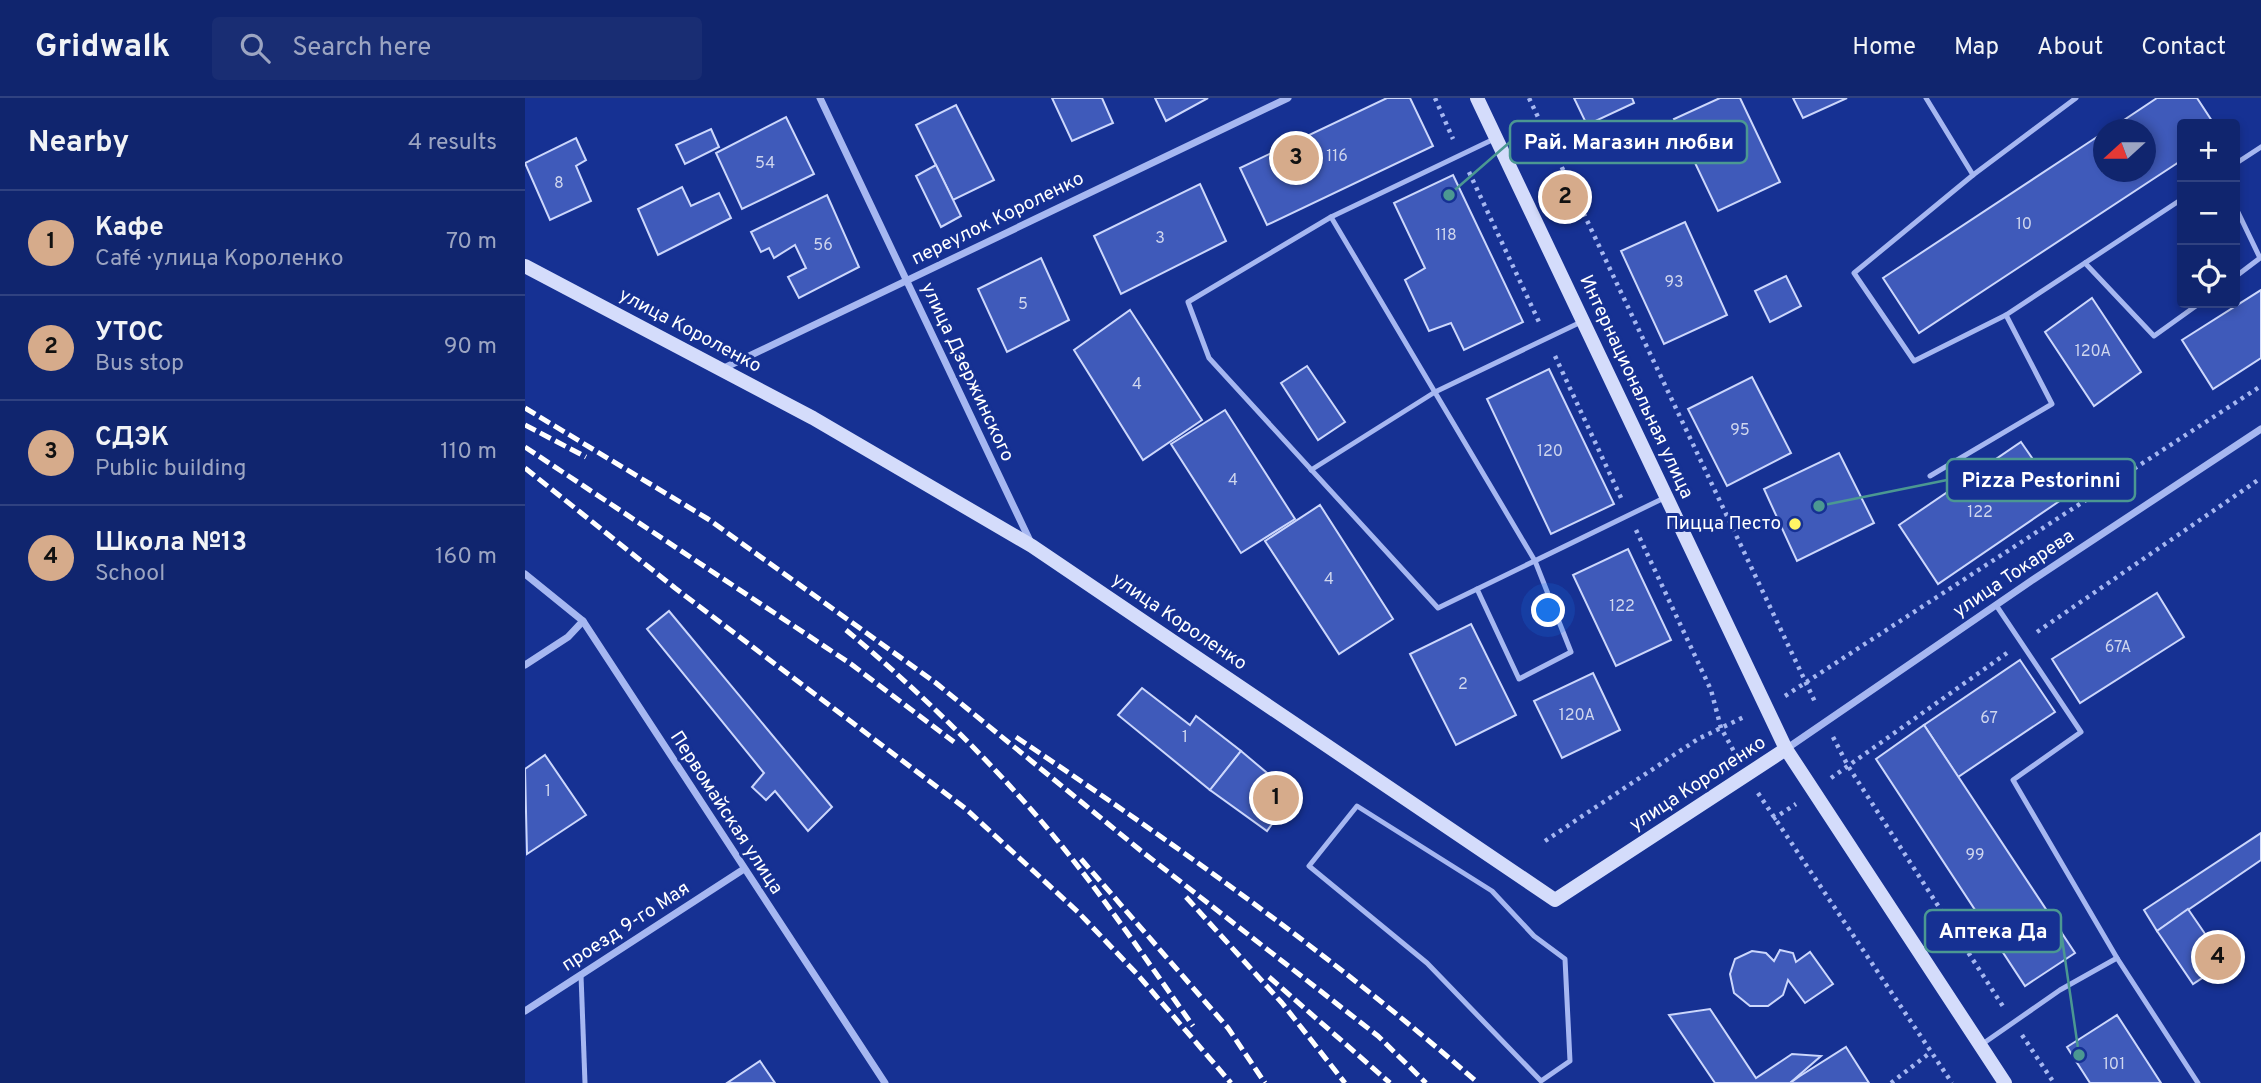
<!DOCTYPE html>
<meta charset="utf-8">
<style>
body{margin:0;font-family:Overpass,sans-serif;background:#192d73;color:#f1f3f6}
.controls{position:absolute;right:21px;top:21px;display:grid;overflow:hidden;border-radius:7px;box-shadow:0 4px 10px #0003}
.controls button{width:63px;height:63px;display:grid;place-items:center;padding:0;border:0;border-bottom:2px solid #304281;background:#10256e;color:#f1f3f6;font:35px sans-serif}
.compass{position:absolute;left:1568px;top:21px;width:63px;height:63px;border-radius:50%;background:#10256e;box-shadow:0 4px 10px #0003;rotate:249deg}
.you{position:absolute;left:1024px;top:513px;width:24px;height:24px;margin:-18px;border:5px solid #fff;border-radius:50%;background:#1a73e8;box-shadow:0 0 0 10px #1a73e833}
.badge{display:grid;place-items:center;width:46px;height:46px;border-radius:50%;background:#d6ab8b;color:#111;font-size:23px;font-weight:700}
.pin{position:absolute;translate:-50% -50%;border:4px solid #fff;box-shadow:0 2px 7px #0006}
.list{margin:0;padding:0;list-style:none}
h2{display:flex;justify-content:space-between;align-items:center;height:91px;margin:0;padding:0 28px;font-size:30px}
h2 small{font-size:23px;font-weight:400;color:#9ca5c2}
.list li{display:grid;grid-template-columns:46px 1fr auto;gap:21px;align-items:center;box-sizing:border-box;height:105px;padding:0 28px;border-top:2px solid #304281}
.list b{display:block;font-size:26px;white-space:nowrap}
.list p{margin:0;font-size:23px;white-space:nowrap;color:#9ca5c2}
.list em{font-size:23px;font-style:normal;color:#9ca5c2}
.icon{flex:none;width:38px;height:38px;fill:none;stroke:currentColor;stroke-width:2;stroke-linecap:round;stroke-linejoin:round}
.map{position:relative;flex:none;width:1736px;height:985px;overflow:hidden}
header{display:flex;align-items:center;gap:42px;box-sizing:border-box;height:98px;padding:0 35px;background:#10256e;border-bottom:2px solid #304281}
header strong{font-size:33px}
nav{display:flex;gap:38px;margin-inline-start:auto;font-size:24px}
.search{width:490px;height:63px;background:#192d73;display:flex;align-items:center;gap:18px;box-sizing:border-box;padding:0 24px;border-radius:7px;color:#9ca5c2;font-size:26px}
main{display:flex}
aside{flex:1;background:#10256e}
.map>svg:first-child{display:block}
.building{fill:#3f5aba;stroke:#ccd7fc;stroke-width:2}
.lines{fill:none;stroke-linecap:round;stroke-linejoin:round}
.path{stroke:#a6b7f1;stroke-width:4.5;stroke-dasharray:3.5 5;stroke-linecap:butt}
.lane{stroke:#a6b7f1;stroke-width:5}
.street{stroke:#a6b7f1;stroke-width:7}
.secondary{stroke:#d4dcfb;stroke-width:14}
.rail{stroke:#fff;stroke-width:5;stroke-dasharray:12 5;stroke-linecap:butt}
.poi-dot{fill:#fff565;stroke:#163193;stroke-width:2.5}
.labels{text-anchor:middle;dominant-baseline:central;stroke-width:6;stroke-linejoin:round;paint-order:stroke}
.number-label{font-size:16px;fill:#cfd6ee}
.street-label{font-size:19px;fill:#fff;stroke:#163193}
.poi-label{font-size:19px;fill:#fff;stroke:#163193;text-anchor:end}
.leader{fill:none;stroke:#4b9892;stroke-width:2.5}
.callout-dot{fill:#4b9892;stroke:#163193;stroke-width:2.5}
.callout{fill:#163193;stroke:#4b9892;stroke-width:2.5}
.callout-label{font-size:21px;text-anchor:middle;font-weight:bold;fill:#fff}
</style>
<header>
<strong>Gridwalk</strong>
<div class="search"><svg class="icon" aria-label="search" viewBox="0 0 24 24"><circle cx="10" cy="10" r="6"/><path d="M15 15l6 6"/></svg>Search here</div>
<nav><a>Home</a><a>Map</a><a>About</a><a>Contact</a></nav>
</header>
<main>
<aside>
<h2>Nearby<small>4 results</small></h2>
<ul class="list">
<li><span class="badge">1</span><div><b>Кафе</b><p>Café · улица Короленко</p></div><em>70 m</em></li>
<li><span class="badge">2</span><div><b>УТОС</b><p>Bus stop</p></div><em>90 m</em></li>
<li><span class="badge">3</span><div><b>СДЭК</b><p>Public building</p></div><em>110 m</em></li>
<li><span class="badge">4</span><div><b>Школа №13</b><p>School</p></div><em>160 m</em></li>
</ul>
</aside>
<div class="map">
<svg width="1736" height="985" viewBox="0 0 1736 985">
<rect width="100%" height="100%" fill="#163193"/>
<!-- building -->
<g class="building">
<polygon points="527,0 577,0 588,25 547,43"/>
<polygon points="630,0 683,0 641,23"/>
<polygon points="862,0 885,0 908,48 742,127 715,70"/>
<polygon points="1049,0 1107,0 1109,5 1062,27"/>
<polygon points="1195,0 1215,0 1255,84 1193,113 1149,21"/>
<polygon points="1268,0 1322,0 1278,20"/>
<polygon points="1632,0 1672,0 1689,26 1657,26 1657,62 1394,235 1358,180 1578,35 1578,74 1620,74 1620,32 1584,32"/>
<polygon points="431,7 469,82 428,102 391,27"/>
<polygon points="261,19 289,76 217,111 191,55"/>
<polygon points="186,31 194,49 160,66 151,47"/>
<polygon points="51,40 61,62 51,68 66,103 25,122 0,65"/>
<polygon points="411,67 436,118 416,129 391,78"/>
<polygon points="928,77 998,224 939,252 926,225 904,233 880,182 900,170 869,105"/>
<polygon points="675,86 701,143 596,196 569,138"/>
<polygon points="157,89 166,108 194,95 206,120 133,157 113,111"/>
<polygon points="302,97 334,169 274,200 263,179 281,170 270,147 249,160 244,150 236,154 226,134"/>
<polygon points="1160,124 1202,217 1139,246 1096,153"/>
<polygon points="516,160 544,222 482,254 453,191"/>
<polygon points="1261,178 1276,208 1245,224 1230,193"/>
<polygon points="1736,192 1736,260 1688,291 1657,242"/>
<polygon points="1567,200 1616,274 1569,308 1520,234"/>
<polygon points="605,212 677,322 618,362 549,252"/>
<polygon points="782,268 820,324 793,342 756,285"/>
<polygon points="1024,271 1089,406 1026,436 962,301"/>
<polygon points="1227,279 1266,355 1202,388 1163,311"/>
<polygon points="700,312 770,421 716,455 646,346"/>
<polygon points="1496,344 1536,402 1413,486 1374,427"/>
<polygon points="1314,355 1349,425 1272,463 1239,391"/>
<polygon points="795,407 868,521 814,556 740,443"/>
<polygon points="1103,451 1146,542 1091,568 1048,477"/>
<polygon points="1632,495 1659,539 1555,605 1527,561"/>
<polygon points="144,513 307,709 283,733 250,693 241,702 227,689 239,675 122,531"/>
<polygon points="946,526 991,617 931,647 885,556"/>
<polygon points="1495,562 1530,614 1433,679 1399,627"/>
<polygon points="1068,575 1095,632 1037,660 1009,603"/>
<polygon points="617,590 665,627 671,618 716,653 685,692 593,617"/>
<polygon points="1399,627 1550,855 1500,888 1351,661"/>
<polygon points="716,653 754,685 760,708 742,733 685,692"/>
<polygon points="20,657 61,717 2,756 0,671"/>
<polygon points="1736,735 1736,762 1632,833 1619,812"/>
<polygon points="1663,811 1700,865 1668,886 1632,833"/>
<polygon points="1255,852 1268,855 1271,864 1285,854 1308,886 1280,905 1263,882 1258,897 1243,908 1225,908 1209,895 1205,876 1210,861 1227,853 1241,855 1249,863"/>
<polygon points="1185,911 1231,980 1267,956 1296,958 1265,985 1190,985 1144,917"/>
<polygon points="1592,917 1636,985 1565,985 1542,949"/>
<polygon points="1321,949 1344,985 1265,985 1275,978"/>
<polygon points="235,963 250,985 202,985"/>
</g>
<g class="lines">
<!-- path -->
<g class="path">
<polyline points="910,0 928,41"/>
<polyline points="1004,0 1291,606"/>
<polyline points="944,74 1014,224"/>
<polyline points="1030,258 1097,402"/>
<polyline points="1111,432 1186,592 1196,630 1211,657"/>
<polyline points="1512,534 1736,380"/>
<polyline points="1260,598 1736,288"/>
<polyline points="1308,639 1323,668 1479,910"/>
<polyline points="1306,680 1482,555"/>
<polyline points="1233,695 1427,985"/>
<polyline points="1248,721 1271,706"/>
<polyline points="1020,743 1173,641 1221,618"/>
<polyline points="1497,937 1529,985"/>
<polyline points="1366,985 1406,954"/>
</g>
<!-- lane -->
<g class="lane">
<polyline points="1401,0 1448,77"/>
<polyline points="1551,0 1448,77 1329,175 1389,263 1481,217 1657,101"/>
<polyline points="969,41 806,119 663,204 684,260 913,510 1139,400"/>
<polyline points="1710,66 1736,49"/>
<polyline points="1710,108 1735,160 1710,179"/>
<polyline points="806,119 1010,463 1046,554 994,581 952,491"/>
<polyline points="1560,165 1629,238 1675,205"/>
<polyline points="786,372 910,294 1056,224"/>
<polyline points="1405,378 1527,306 1481,217"/>
<polyline points="1471,507 1556,634 1488,682 1592,860 1673,985"/>
<polygon points="832,708 967,793 1009,838 1040,861 1045,963 1016,983 902,865 784,768"/>
<polyline points="56,877 60,985"/>
<polyline points="1456,947 1535,892 1592,860"/>
</g>
<!-- street -->
<g class="street">
<polyline points="295,0 506,445"/>
<polyline points="197,271 763,0"/>
<polyline points="0,476 58,523 360,985"/>
<polyline points="0,567 43,539 58,523"/>
<polyline points="1261,651 1509,481 1736,331"/>
<polyline points="0,913 219,771"/>
</g>
<!-- secondary -->
<g class="secondary">
<polyline points="952,0 1261,651 1480,985"/>
<polyline points="0,168 288,320 507,448 1030,802 1261,651"/>
</g>
<!-- rail -->
<g class="rail">
<polyline points="0,310 183,421 411,585 615,752 853,938 901,985"/>
<polyline points="0,327 61,359"/>
<polyline points="0,349 326,566 429,644"/>
<polyline points="0,370 150,490 441,711 553,814 612,876 706,985"/>
<path d="M321 532C381 582 441 639 494 698 558 768 613 850 668 928"/>
<path d="M491 639C651 747 807 857 953 985"/>
<polyline points="556,761 703,930 740,985"/>
<polyline points="661,799 757,905 820,985"/>
<polyline points="744,879 865,985"/>
</g>
</g>
<!-- markers -->
<circle class="poi-dot" cx="1270" cy="426" r="7"/>
<g class="labels">
<!-- number labels -->
<g class="number-label">
<text x="812" y="59">116</text>
<text x="240" y="66">54</text>
<text x="34" y="86">8</text>
<text x="1499" y="127">10</text>
<text x="921" y="138">118</text>
<text x="635" y="141">3</text>
<text x="298" y="148">56</text>
<text x="1149" y="185">93</text>
<text x="498" y="207">5</text>
<text x="1568" y="254">120А</text>
<text x="612" y="287">4</text>
<text x="1215" y="333">95</text>
<text x="1025" y="354">120</text>
<text x="708" y="383">4</text>
<text x="1455" y="415">122</text>
<text x="804" y="482">4</text>
<text x="1097" y="509">122</text>
<text x="1593" y="550">67А</text>
<text x="938" y="587">2</text>
<text x="1052" y="618">120А</text>
<text x="1464" y="621">67</text>
<text x="660" y="640">1</text>
<text x="23" y="694">1</text>
<text x="1450" y="758">99</text>
<text x="1589" y="967">101</text>
</g>
<!-- street labels -->
<g class="street-label">
<text transform="translate(473 121) rotate(-26)">переулок Короленко</text>
<text transform="translate(165 233) rotate(28)">улица Короленко</text>
<text transform="translate(442 274) rotate(65)">улица Дзержинского</text>
<text transform="translate(1111 289) rotate(65)">Интернациональная улица</text>
<text transform="translate(1489 476) rotate(-34)">улица Токарева</text>
<text transform="translate(654 524) rotate(34)">улица Короленко</text>
<text transform="translate(1173 686) rotate(-33)">улица Короленко</text>
<text transform="translate(201 715) rotate(57)">Первомайская улица</text>
<text transform="translate(101 829) rotate(-33)">проезд 9-го Мая</text>
</g>
<!-- poi labels -->
<g class="poi-label">
<text x="1256" y="426">Пицца Песто</text>
</g>
</g>
<!-- callouts -->
<path class="leader" d="M924 97L985 44M1294 408L1422 382M1554 957L1536 833"/>
<g class="callout-dot">
<circle cx="924" cy="97" r="7"/>
<circle cx="1294" cy="408" r="7"/>
<circle cx="1554" cy="957" r="7"/>
</g>
<g class="callout">
<rect x="985" y="23" width="237" height="42" rx="7"/>
<rect x="1422" y="361" width="188" height="42" rx="7"/>
<rect x="1400" y="812" width="136" height="42" rx="7"/>
</g>
<g class="callout-label">
<text x="1104" y="51">Рай. Магазин любви</text>
<text x="1516" y="389">Pizza Pestorinni</text>
<text x="1468" y="840">Аптека Да</text>
</g>
</svg>
<div class="controls">
<button>+</button>
<button>−</button>
<button><svg class="icon" aria-label="locate" viewBox="0 0 24 24"><circle cx="12" cy="12" r="6"/><path d="M12 2v4M12 18v4M2 12h4M18 12h4"/></svg></button>
</div>
<svg class="compass" viewBox="-18 -18 36 36"><path d="M0-13l5 13h-10z" fill="#e53935"/><path d="M0 13l5-13h-10z" fill="#9ca5c2"/></svg>
<div class="you"></div>
<div class="pin badge" style="left:751px;top:700px">1</div>
<div class="pin badge" style="left:1040px;top:99px">2</div>
<div class="pin badge" style="left:771px;top:60px">3</div>
<div class="pin badge" style="left:1693px;top:859px">4</div>
</div>
</main>
